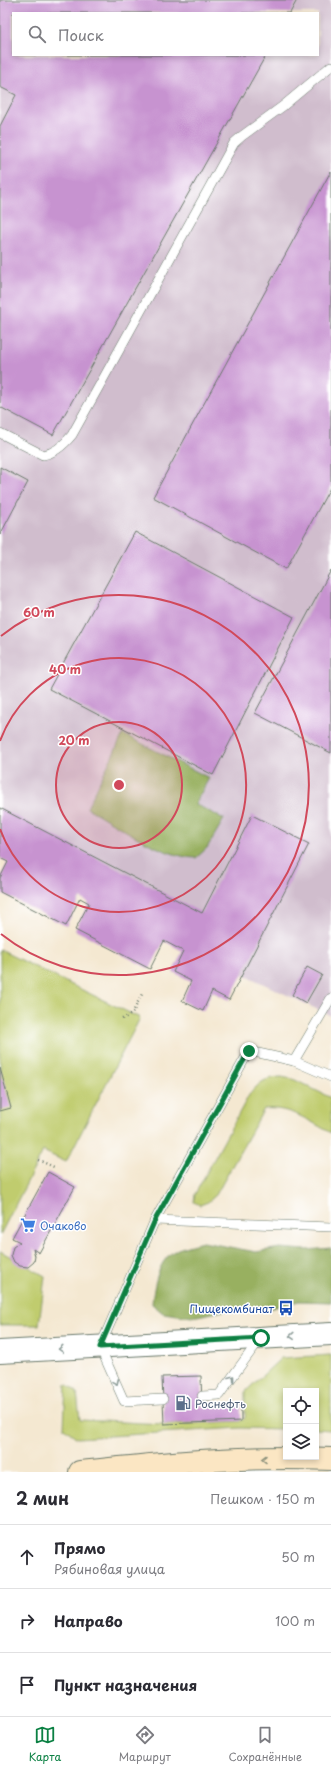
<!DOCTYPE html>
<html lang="ru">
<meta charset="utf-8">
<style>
body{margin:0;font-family:"Playpen Sans",sans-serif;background:#f7f7f7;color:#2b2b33}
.controls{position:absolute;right:12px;bottom:12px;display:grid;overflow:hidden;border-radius:0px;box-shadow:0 2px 6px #0003}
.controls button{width:36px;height:36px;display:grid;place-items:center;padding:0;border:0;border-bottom:1px solid #e1e1e2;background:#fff;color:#2b2b33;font:20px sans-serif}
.stop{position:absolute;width:12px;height:12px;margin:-9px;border:3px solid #0b8043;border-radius:50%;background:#fff}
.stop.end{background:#0b8043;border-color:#fff;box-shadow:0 1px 4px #0008}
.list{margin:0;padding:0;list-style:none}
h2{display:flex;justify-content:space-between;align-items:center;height:52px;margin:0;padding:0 16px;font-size:17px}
h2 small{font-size:13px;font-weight:400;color:#7c7c81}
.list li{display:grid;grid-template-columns:26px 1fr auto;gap:12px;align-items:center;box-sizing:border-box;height:64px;padding:0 16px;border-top:1px solid #e1e1e2}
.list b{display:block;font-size:15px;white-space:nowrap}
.list p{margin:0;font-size:13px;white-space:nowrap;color:#7c7c81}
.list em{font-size:13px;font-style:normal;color:#7c7c81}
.icon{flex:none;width:22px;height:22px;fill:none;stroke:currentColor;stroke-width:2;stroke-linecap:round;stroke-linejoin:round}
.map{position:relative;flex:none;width:331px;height:1472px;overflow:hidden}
.search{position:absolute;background:#fff;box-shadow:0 2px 6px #0003;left:12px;right:12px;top:12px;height:44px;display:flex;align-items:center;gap:10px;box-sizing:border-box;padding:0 14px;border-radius:0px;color:#7c7c81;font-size:15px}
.sheet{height:244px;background:#fff}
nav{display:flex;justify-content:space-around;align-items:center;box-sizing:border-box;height:56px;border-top:1px solid #e1e1e2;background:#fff;font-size:11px;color:#7c7c81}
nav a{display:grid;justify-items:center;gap:2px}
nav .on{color:#0b8043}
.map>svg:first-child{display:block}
.industrial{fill:#d0bdcd;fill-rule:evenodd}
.green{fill:#c0cc6e;stroke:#708451}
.forest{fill:#98b061;stroke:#5c764a}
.building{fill:#c793d0}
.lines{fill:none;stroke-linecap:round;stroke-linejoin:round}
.service-casing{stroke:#6a796b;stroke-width:10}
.tertiary-casing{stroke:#6a796b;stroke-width:24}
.secondary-casing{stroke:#6a796b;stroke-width:24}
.path{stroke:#6a796b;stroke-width:2.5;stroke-dasharray:1 3;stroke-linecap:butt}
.service{stroke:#fff;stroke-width:9}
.tertiary{stroke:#fff;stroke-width:22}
.secondary{stroke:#fbe6c3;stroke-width:22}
.oneway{stroke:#8f9e9a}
.oneway2{stroke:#8d927c}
.route{stroke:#0b8043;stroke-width:5}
.ring{fill:none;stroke:#d1495b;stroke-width:2}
.labels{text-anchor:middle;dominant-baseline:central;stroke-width:3;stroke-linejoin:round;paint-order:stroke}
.shop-label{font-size:11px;fill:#366cbe;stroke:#fff;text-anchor:start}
.transit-label{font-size:11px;fill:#164399;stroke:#fff;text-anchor:end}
.service-label{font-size:11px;fill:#4e5e75;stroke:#fff;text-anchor:start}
.centre{fill:#d1495b;stroke:#fff;stroke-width:2}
.ring-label{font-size:12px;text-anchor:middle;font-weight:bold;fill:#d1495b;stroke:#fff;stroke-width:3;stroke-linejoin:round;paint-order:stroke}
</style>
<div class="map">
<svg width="331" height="1472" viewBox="0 0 331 1472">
<rect width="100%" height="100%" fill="#fff"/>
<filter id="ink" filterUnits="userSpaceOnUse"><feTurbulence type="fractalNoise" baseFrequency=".025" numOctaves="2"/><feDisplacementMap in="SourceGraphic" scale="8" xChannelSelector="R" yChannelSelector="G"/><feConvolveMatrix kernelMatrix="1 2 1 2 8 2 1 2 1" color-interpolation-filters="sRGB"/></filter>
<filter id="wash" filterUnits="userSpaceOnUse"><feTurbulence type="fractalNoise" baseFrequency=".012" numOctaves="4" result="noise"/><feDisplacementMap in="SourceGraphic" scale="16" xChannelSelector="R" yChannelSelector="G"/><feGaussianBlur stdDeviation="0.9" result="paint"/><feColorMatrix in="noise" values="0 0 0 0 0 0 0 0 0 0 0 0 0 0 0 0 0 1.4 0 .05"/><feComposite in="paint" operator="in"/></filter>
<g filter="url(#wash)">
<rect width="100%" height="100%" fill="#f4e8d1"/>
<!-- industrial -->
<path class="industrial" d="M0 0H331V1016L243 974 229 1000 212 992 203 1011 182 1001 191 981 173 972 182 951 164 941 150 969 75 930 89 903 81 898 66 926 0 892V878L8 862 0 858ZM13 13H318V55H13Z"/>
<!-- green -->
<g class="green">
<polygon points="0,950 140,1018 66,1162 43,1151 0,1235"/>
<path d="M281 1077 293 1079 331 1098V1133C311 1122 289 1106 264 1109L216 1195 208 1202 200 1205 194 1202 195 1194 249 1095C260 1082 264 1078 281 1077Z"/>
<polygon points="0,1251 45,1276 39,1325 0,1325"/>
<polygon points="331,1355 331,1430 316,1429 316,1391 286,1391 286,1429 240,1428 77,1438 64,1428 66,1384 77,1392 80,1420 164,1424 241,1421 245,1418 245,1392 281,1358"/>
</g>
<!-- forest -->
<g class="forest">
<path d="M123 734 209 778 195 804 224 819 207 848 196 858C161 857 118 825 87 808Z"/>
<path d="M203 1242 256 1252 280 1248 306 1250 331 1248V1302L299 1301 272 1308 245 1307 192 1317 163 1313 152 1304C154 1285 158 1258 178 1249 186 1246 195 1244 203 1242Z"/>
</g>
<g id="blocks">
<!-- building -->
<g class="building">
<polygon points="0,0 297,0 290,13 13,13 13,55 266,55 53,435 0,407 0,126 16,95 0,87"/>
<polygon points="331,171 331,486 286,569 153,497"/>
<polygon points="0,467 28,482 0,535"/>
<polygon points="135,532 294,617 213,775 49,689"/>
<polygon points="331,570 331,753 255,713"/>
<polygon points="0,808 202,913 252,815 309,844 229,1000 212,991 203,1011 182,1001 191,981 173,972 183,951 164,941 150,969 75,930 89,903 80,898 66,926 0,892 0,878 8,862 0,858"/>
<polygon points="307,967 322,975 306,1003 292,995"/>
<polygon points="0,1068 11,1108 0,1111"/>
<polygon points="48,1172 75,1187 39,1253 33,1249 35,1256 34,1262 28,1267 20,1266 14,1262 11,1255 13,1247 20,1242 12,1238"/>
<polygon points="201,1376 202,1407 241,1405 241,1421 164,1424 162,1377"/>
</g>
</g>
</g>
<g filter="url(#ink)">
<use href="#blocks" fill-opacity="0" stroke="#6a796b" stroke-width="1"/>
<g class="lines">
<!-- service casing -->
<g class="service-casing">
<g id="service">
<path d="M0 433 43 455C55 453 64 445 72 435L234 143 242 136 283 106 331 66"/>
<polyline points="294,1061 331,998"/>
<polyline points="155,1220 331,1227"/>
<polyline points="202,1396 219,1395 260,1339"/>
<polyline points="163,1399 124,1401 100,1347 155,1220 249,1051 294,1061 331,1077"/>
</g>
</g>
<!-- tertiary casing -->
<g class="tertiary-casing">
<polyline id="tertiary" points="0,1352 331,1334"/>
</g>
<!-- secondary casing -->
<g class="secondary-casing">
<path id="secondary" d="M80 1472C163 1463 247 1455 331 1459"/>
</g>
<!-- path -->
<g class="path">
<polyline points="122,1019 132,1014 142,994"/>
<polyline points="38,1160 54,1167"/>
</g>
<!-- service -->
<use href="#service" class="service"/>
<!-- tertiary -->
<use href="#tertiary" class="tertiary"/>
<!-- secondary -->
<use href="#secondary" class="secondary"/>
</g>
<!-- one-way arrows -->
<defs><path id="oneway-chevron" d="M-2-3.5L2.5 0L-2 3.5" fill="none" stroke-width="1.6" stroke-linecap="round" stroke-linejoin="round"/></defs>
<g class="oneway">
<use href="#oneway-chevron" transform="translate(292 1336) rotate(177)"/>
<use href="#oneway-chevron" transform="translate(61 1349) rotate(177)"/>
<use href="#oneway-chevron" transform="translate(232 1378) rotate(-54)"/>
<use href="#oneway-chevron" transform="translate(116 1382) rotate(66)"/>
</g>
<use class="oneway2" href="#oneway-chevron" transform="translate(264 1459) rotate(180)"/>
</g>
<g class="lines" filter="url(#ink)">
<!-- route -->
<polyline class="route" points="249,1051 155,1220 100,1347 261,1338"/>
</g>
<!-- distance rings -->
<circle cx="119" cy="785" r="63" fill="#d1495b" fill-opacity=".12"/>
<g class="ring">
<circle cx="119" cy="785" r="63"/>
<path d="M0 741A127 127 0 1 1 0 829"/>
<path d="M1 636A190 190 0 1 1 1 934"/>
</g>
<!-- icons -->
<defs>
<g id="supermarket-bare" transform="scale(1.2)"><path d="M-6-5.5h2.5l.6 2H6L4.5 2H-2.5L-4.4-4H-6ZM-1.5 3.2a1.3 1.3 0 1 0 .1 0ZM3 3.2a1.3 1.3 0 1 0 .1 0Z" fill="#3f7fe0" stroke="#fff" stroke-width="2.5" paint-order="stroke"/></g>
<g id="bus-bare" transform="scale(1.2)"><path d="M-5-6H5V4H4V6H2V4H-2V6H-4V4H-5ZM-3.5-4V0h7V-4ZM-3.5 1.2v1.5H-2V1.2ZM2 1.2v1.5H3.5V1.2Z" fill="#1a4fb4" stroke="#fff" stroke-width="2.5" paint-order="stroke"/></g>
<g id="fuel-bare" transform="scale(1.2)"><path d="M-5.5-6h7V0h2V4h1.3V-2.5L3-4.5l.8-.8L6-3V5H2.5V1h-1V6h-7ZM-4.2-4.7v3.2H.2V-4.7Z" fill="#5c6f8a" stroke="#fff" stroke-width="2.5" paint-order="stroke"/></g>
</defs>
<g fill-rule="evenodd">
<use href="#supermarket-bare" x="28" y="1225"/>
<use href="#bus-bare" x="286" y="1308"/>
<use href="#fuel-bare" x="183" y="1403"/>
</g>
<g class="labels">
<!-- shop labels -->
<g class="shop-label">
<text x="40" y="1225">Очаково</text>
</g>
<!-- transit labels -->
<g class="transit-label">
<text x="274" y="1308">Пищекомбинат</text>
</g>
<!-- service labels -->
<g class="service-label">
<text x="195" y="1403">Роснефть</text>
</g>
</g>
<circle cx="119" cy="785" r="6" class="centre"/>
<g class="ring-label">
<text x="39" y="617">60 m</text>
<text x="65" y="674">40 m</text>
<text x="74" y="745">20 m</text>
</g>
</svg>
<div class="controls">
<button><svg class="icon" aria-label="locate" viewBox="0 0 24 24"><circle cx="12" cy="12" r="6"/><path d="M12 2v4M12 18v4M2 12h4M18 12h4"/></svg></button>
<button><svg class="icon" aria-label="layers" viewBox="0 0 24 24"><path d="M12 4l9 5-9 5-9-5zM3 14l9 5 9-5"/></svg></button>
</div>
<div class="stop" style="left:261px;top:1338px"></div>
<div class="stop end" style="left:249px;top:1051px"></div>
<div class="search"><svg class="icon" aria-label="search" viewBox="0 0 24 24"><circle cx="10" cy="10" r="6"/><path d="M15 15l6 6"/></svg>Поиск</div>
</div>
<section class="sheet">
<h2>2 мин<small>Пешком · 150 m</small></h2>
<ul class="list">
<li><svg class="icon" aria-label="ahead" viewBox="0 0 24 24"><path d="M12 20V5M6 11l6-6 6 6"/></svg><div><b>Прямо</b><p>Рябиновая улица</p></div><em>50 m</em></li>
<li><svg class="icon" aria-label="right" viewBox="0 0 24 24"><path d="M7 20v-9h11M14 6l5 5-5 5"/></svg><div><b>Направо</b></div><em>100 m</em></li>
<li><svg class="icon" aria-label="arrive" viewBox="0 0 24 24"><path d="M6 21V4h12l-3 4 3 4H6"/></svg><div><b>Пункт назначения</b></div></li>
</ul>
</section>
<nav>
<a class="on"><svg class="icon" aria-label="map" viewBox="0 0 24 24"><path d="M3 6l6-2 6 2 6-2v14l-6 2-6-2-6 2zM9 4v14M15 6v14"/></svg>Карта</a>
<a><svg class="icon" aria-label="directions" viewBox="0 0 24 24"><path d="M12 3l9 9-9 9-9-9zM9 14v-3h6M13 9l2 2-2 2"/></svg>Маршрут</a>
<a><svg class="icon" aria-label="saved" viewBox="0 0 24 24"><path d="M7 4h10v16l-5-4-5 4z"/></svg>Сохранённые</a>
</nav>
